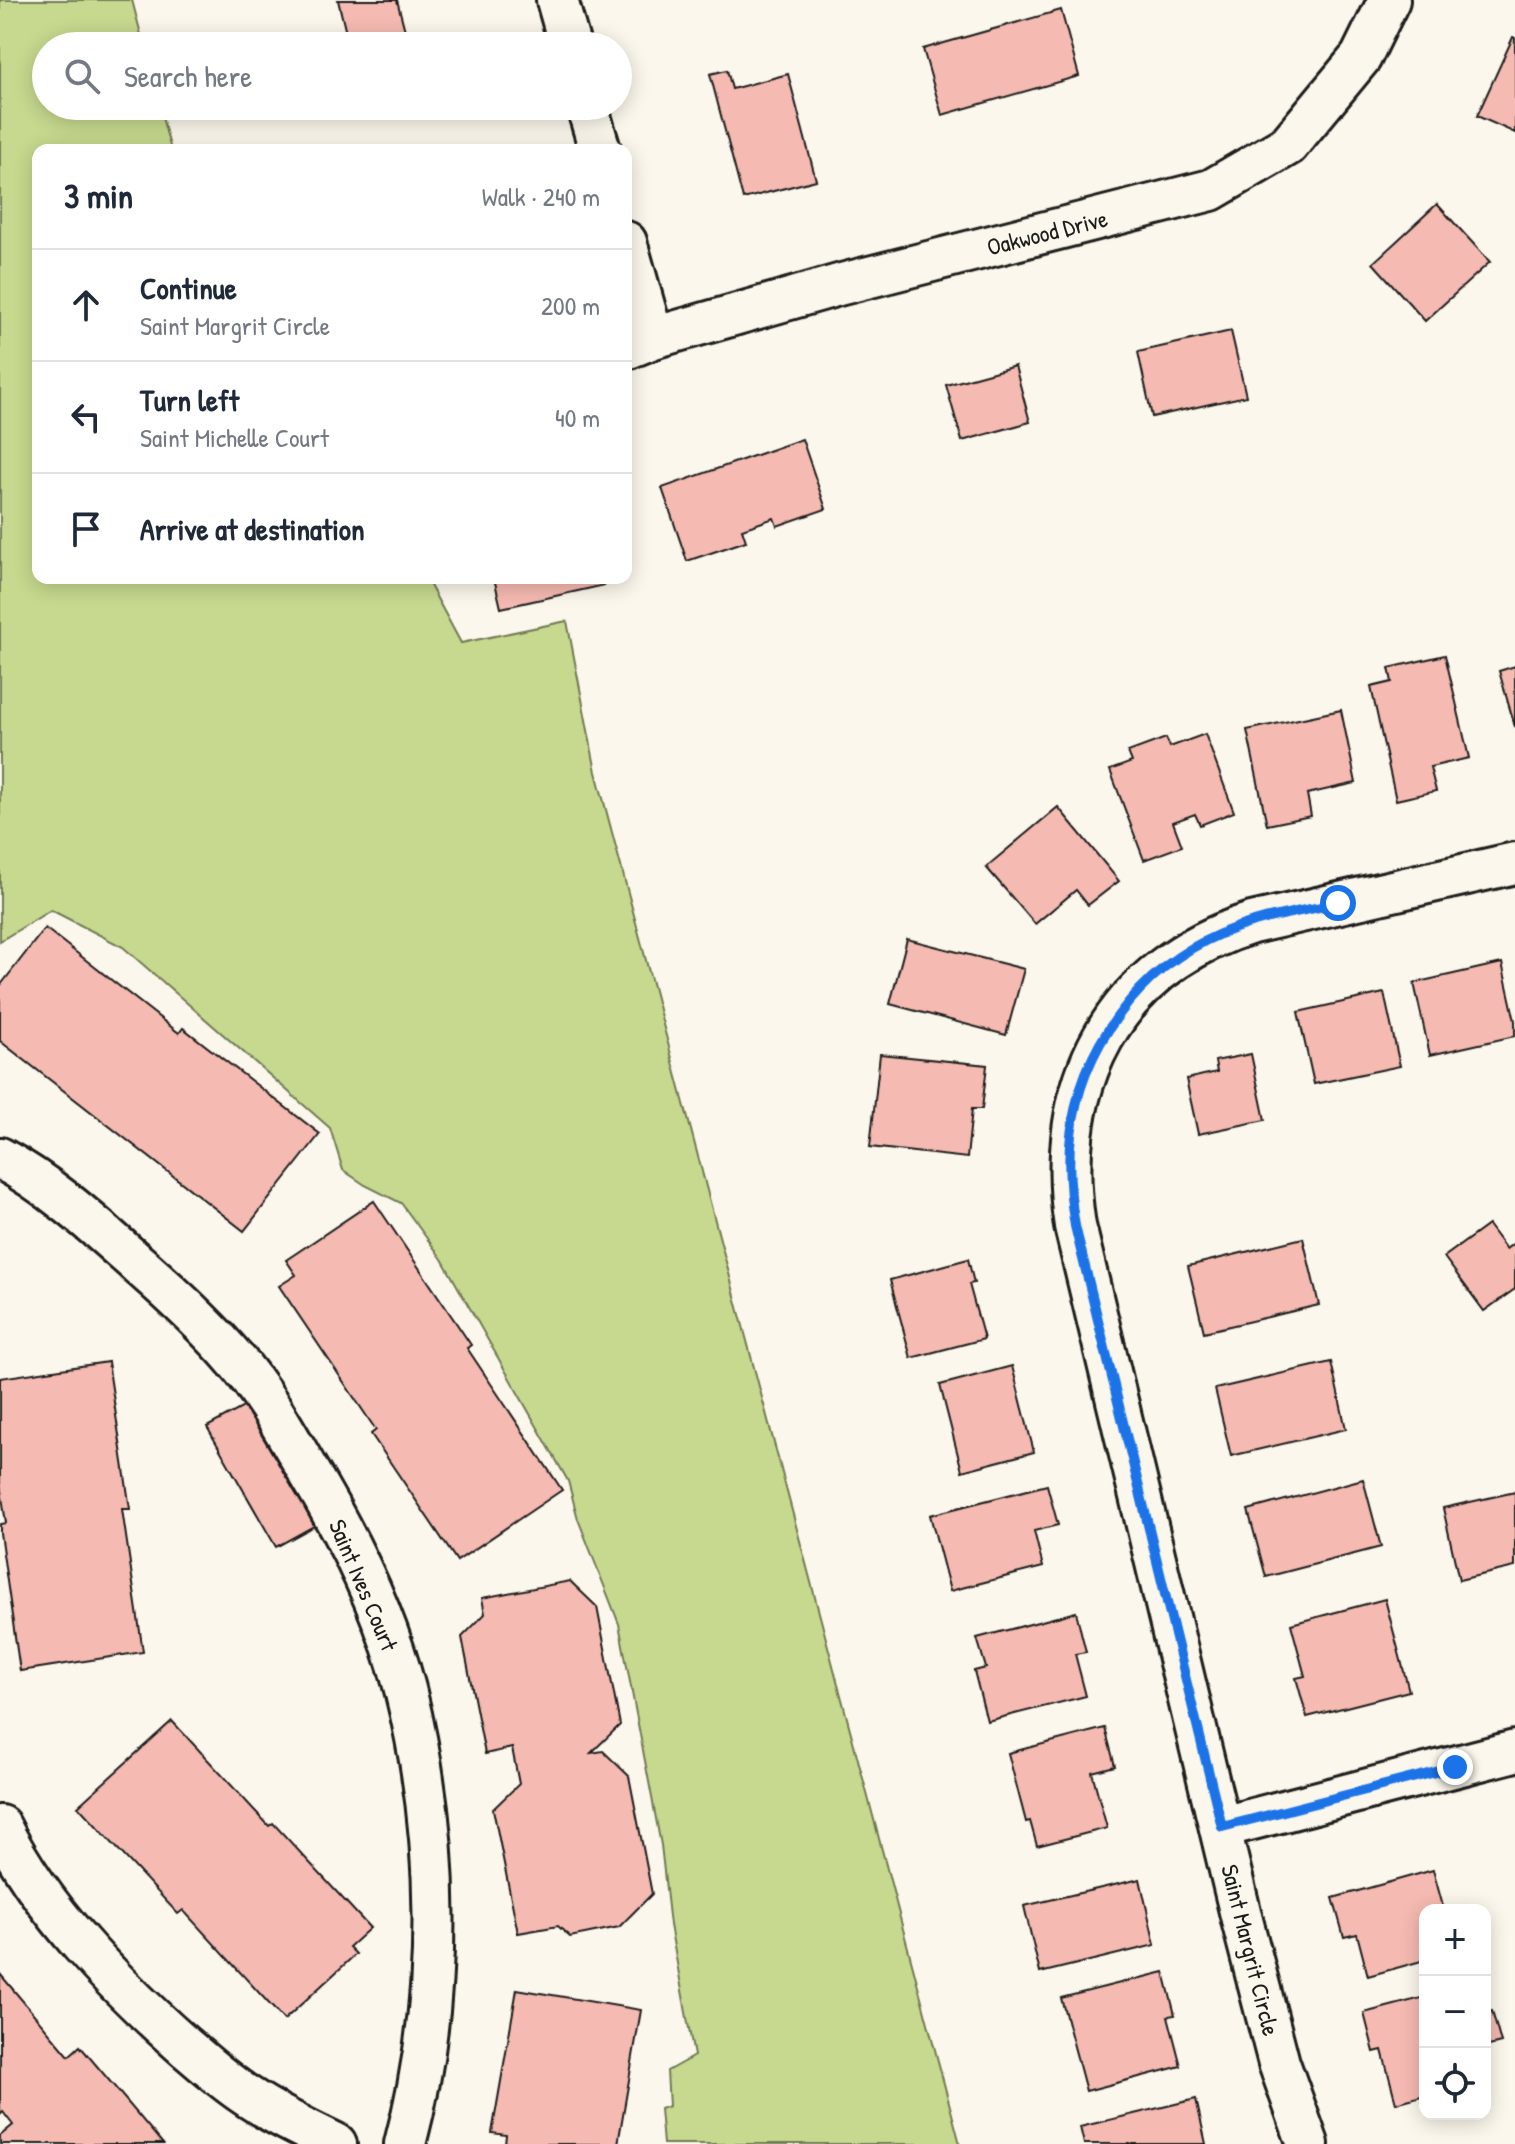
<!DOCTYPE html>
<meta charset="utf-8">
<style>
body{margin:0;font-family:"Patrick Hand",sans-serif;background:#f2f2f3;color:#1f2937}
.controls{position:absolute;right:24px;bottom:24px;display:grid;overflow:hidden;border-radius:16px;box-shadow:0 4px 20px #0003}
.controls button{width:72px;height:72px;display:grid;place-items:center;padding:0;border:0;border-bottom:2px solid #e0e1e3;background:#fff;color:#1f2937;font:40px sans-serif}
.stop{position:absolute;width:24px;height:24px;margin:-18px;border:6px solid #1a73e8;border-radius:50%;background:#fff}
.stop.end{background:#1a73e8;border-color:#fff;box-shadow:0 2px 8px #0008}
.list{margin:0;padding:0;list-style:none}
h2{display:flex;justify-content:space-between;align-items:center;height:104px;margin:0;padding:0 32px;font-size:34px}
h2 small{font-size:26px;font-weight:400;color:#747a83}
.list li{display:grid;grid-template-columns:52px 1fr auto;gap:24px;align-items:center;box-sizing:border-box;height:112px;padding:0 32px;border-top:2px solid #e0e1e3}
.list b{display:block;font-size:30px;white-space:nowrap}
.list p{margin:0;font-size:26px;white-space:nowrap;color:#747a83}
.list em{font-size:26px;font-style:normal;color:#747a83}
.icon{flex:none;width:44px;height:44px;fill:none;stroke:currentColor;stroke-width:2;stroke-linecap:round;stroke-linejoin:round}
.map{position:relative;flex:none;width:1515px;height:2144px;overflow:hidden}
.search{position:absolute;background:#fff;box-shadow:0 4px 20px #0003;left:32px;top:32px;width:600px;height:88px;display:flex;align-items:center;gap:20px;box-sizing:border-box;padding:0 28px;border-radius:44px;color:#747a83;font-size:30px}
.panel{position:absolute;background:#fff;box-shadow:0 4px 20px #0003;left:32px;top:144px;width:600px;height:440px;border-radius:16px}
.map>svg:first-child{display:block}
.green{fill:#c6d98e;stroke:#717a55;stroke-width:2}
.building{fill:#f5bab1;stroke:#1c1c1c;stroke-width:2}
.lines{fill:none;stroke-linecap:round;stroke-linejoin:round}
.street-casing{stroke:#1c1c1c;stroke-width:46}
.street{stroke:#fbf7ec;stroke-width:40}
.route{stroke:#1a73e8;stroke-width:10}
.labels{text-anchor:middle;dominant-baseline:central;stroke-width:8;stroke-linejoin:round;paint-order:stroke}
.street-label{font-size:24px;fill:#1c1c1c;stroke:#fbf7ec}
</style>
<div class="map">
<svg width="1515" height="2144" viewBox="0 0 1515 2144">
<rect width="100%" height="100%" fill="#fbf7ec"/>
<filter id="ink" filterUnits="userSpaceOnUse"><feTurbulence type="fractalNoise" baseFrequency=".0125" numOctaves="2"/><feDisplacementMap in="SourceGraphic" scale="16" xChannelSelector="R" yChannelSelector="G"/><feConvolveMatrix kernelMatrix="1 2 1 2 8 2 1 2 1" color-interpolation-filters="sRGB"/></filter>
<g filter="url(#ink)">
<!-- green -->
<polygon class="green" points="0,0 132,0 144,46 46,46 46,106 159,106 171,150 38,150 38,578 426,578 461,643 567,621 596,772 960,2144 663,2144 660,2109 669,2106 667,2071 694,2056 670,1925 661,1845 619,1624 578,1519 568,1481 442,1259 401,1203 365,1185 343,1170 330,1128 123,947 51,910 0,941"/>
<!-- building -->
<g class="building">
<polygon points="338,0 397,0 409,46 349,46"/>
<polygon points="1061,10 1079,76 942,115 923,49"/>
<polygon points="1513,37 1515,38 1515,133 1477,116"/>
<polygon points="727,70 732,89 788,74 816,180 743,199 710,74"/>
<polygon points="1437,204 1490,262 1425,321 1373,263"/>
<polygon points="1231,331 1246,396 1152,417 1138,352"/>
<polygon points="1015,366 1030,422 962,441 946,385"/>
<polygon points="802,439 826,509 777,526 774,518 742,529 746,541 687,561 662,488"/>
<polygon points="494,578 604,578 605,585 501,608"/>
<polygon points="1445,655 1469,758 1430,767 1436,791 1396,800 1371,687 1392,682 1389,668"/>
<polygon points="1515,666 1515,727 1499,671"/>
<polygon points="1341,710 1356,783 1307,794 1311,816 1267,825 1247,730"/>
<polygon points="1205,734 1234,812 1200,825 1195,814 1173,822 1182,846 1144,860 1110,770 1132,762 1128,752 1166,738 1170,747"/>
<polygon points="1058,807 1119,881 1088,905 1076,890 1035,924 986,867"/>
<polygon points="45,928 179,1033 183,1028 320,1134 244,1231 0,1041 0,986"/>
<polygon points="907,939 1024,969 1006,1035 890,1004"/>
<polygon points="1502,963 1515,1021 1515,1036 1430,1055 1414,983"/>
<polygon points="1384,993 1400,1066 1314,1084 1298,1012"/>
<polygon points="880,1054 987,1065 982,1109 972,1109 967,1158 870,1147"/>
<polygon points="1251,1054 1265,1120 1198,1134 1186,1079 1217,1072 1215,1061"/>
<polygon points="374,1201 471,1345 467,1348 562,1490 457,1561 371,1434 376,1430 279,1286 296,1275 286,1260"/>
<polygon points="1488,1225 1506,1249 1515,1242 1515,1289 1484,1311 1444,1257"/>
<polygon points="1303,1238 1319,1305 1204,1332 1188,1266"/>
<polygon points="968,1259 974,1283 969,1284 984,1339 911,1358 890,1280"/>
<polygon points="108,1362 130,1509 122,1509 143,1652 20,1671 0,1533 0,1524 6,1523 0,1484 0,1378"/>
<polygon points="1331,1362 1346,1429 1231,1456 1215,1389"/>
<polygon points="1012,1366 1034,1452 962,1471 940,1385"/>
<polygon points="247,1405 316,1525 276,1547 207,1427"/>
<polygon points="1363,1479 1381,1547 1266,1577 1248,1510"/>
<polygon points="1047,1485 1058,1525 1034,1531 1043,1567 950,1591 930,1515"/>
<polygon points="1515,1492 1515,1567 1459,1580 1443,1508"/>
<polygon points="570,1581 597,1607 620,1725 591,1753 603,1751 629,1776 652,1894 619,1927 570,1937 558,1926 518,1933 493,1809 519,1784 512,1748 485,1754 462,1637 485,1614 482,1598"/>
<polygon points="1385,1599 1409,1691 1307,1717 1296,1678 1305,1676 1291,1624"/>
<polygon points="1076,1612 1086,1652 1075,1654 1086,1696 987,1721 974,1671 986,1668 977,1638"/>
<polygon points="172,1721 269,1826 273,1823 370,1928 349,1947 356,1954 284,2020 183,1910 178,1914 78,1806"/>
<polygon points="1105,1728 1115,1766 1092,1772 1107,1828 1037,1846 1030,1821 1026,1822 1008,1753"/>
<polygon points="1433,1870 1444,1910 1425,1910 1425,1960 1368,1976 1357,1934 1344,1937 1333,1898"/>
<polygon points="1140,1879 1155,1945 1040,1973 1024,1906"/>
<polygon points="1164,1972 1175,2015 1168,2016 1181,2066 1086,2091 1061,1998"/>
<polygon points="0,1974 69,2056 80,2046 163,2144 0,2144 0,2136 13,2125 3,2112 0,2115"/>
<polygon points="517,1989 641,2010 618,2144 505,2144 506,2135 492,2133"/>
<polygon points="1425,1997 1425,2095 1396,2103 1382,2050 1374,2052 1364,2013"/>
<polygon points="1492,2011 1501,2043 1485,2047 1485,2013"/>
<polygon points="1196,2099 1206,2144 1084,2144 1080,2127"/>
</g>
<g class="lines">
<!-- street casing -->
<g class="street-casing">
<g id="street">
<polyline points="557,0 570,46"/>
<polyline points="587,106 600,150"/>
<polyline points="626,242 653,338"/>
<polyline points="626,349 653,338 842,284 1211,190 1288,145 1361,57 1389,0"/>
<path d="M0 1158C52 1186 95 1226 139 1265 172 1294 205 1324 234 1358 263 1391 285 1431 307 1469 348 1537 385 1611 405 1689 442 1836 444 1997 405 2144"/>
<path d="M0 1826C42 1910 113 1983 183 2045 204 2063 226 2083 250 2098 277 2116 307 2130 336 2144"/>
<polyline points="1222,1827 1515,1751"/>
<path d="M1308 2144 1279 2063 1243 1924 1075 1226C1053 1085 1112 967 1252 923L1515 863"/>
</g>
</g>
<!-- street -->
<use href="#street" class="street"/>
</g>
</g>
<g class="lines" filter="url(#ink)">
<!-- route -->
<path class="route" d="M1338 903C1299 912 1256 918 1220 934 1140 968 1080 1048 1071 1135 1067 1166 1070 1196 1075 1226L1222 1827 1455 1767"/>
</g>
<g class="labels">
<!-- street labels -->
<g class="street-label">
<text transform="translate(1047 232) rotate(-14)">Oakwood Drive</text>
<text transform="translate(364 1585) rotate(67)">Saint Ives Court</text>
<text transform="translate(1251 1950) rotate(76)">Saint Margrit Circle</text>
</g>
</g>
</svg>
<div class="controls">
<button>+</button>
<button>−</button>
<button><svg class="icon" aria-label="locate" viewBox="0 0 24 24"><circle cx="12" cy="12" r="6"/><path d="M12 2v4M12 18v4M2 12h4M18 12h4"/></svg></button>
</div>
<div class="stop" style="left:1338px;top:903px"></div>
<div class="stop end" style="left:1455px;top:1767px"></div>
<div class="search"><svg class="icon" aria-label="search" viewBox="0 0 24 24"><circle cx="10" cy="10" r="6"/><path d="M15 15l6 6"/></svg>Search here</div>
<section class="panel">
<h2>3 min<small>Walk · 240 m</small></h2>
<ul class="list">
<li><svg class="icon" aria-label="ahead" viewBox="0 0 24 24"><path d="M12 20V5M6 11l6-6 6 6"/></svg><div><b>Continue</b><p>Saint Margrit Circle</p></div><em>200 m</em></li>
<li><svg class="icon" aria-label="left" viewBox="0 0 24 24"><path d="M17 20v-9H6M10 6l-5 5 5 5"/></svg><div><b>Turn left</b><p>Saint Michelle Court</p></div><em>40 m</em></li>
<li><svg class="icon" aria-label="arrive" viewBox="0 0 24 24"><path d="M6 21V4h12l-3 4 3 4H6"/></svg><div><b>Arrive at destination</b></div></li>
</ul>
</section>
</div>
